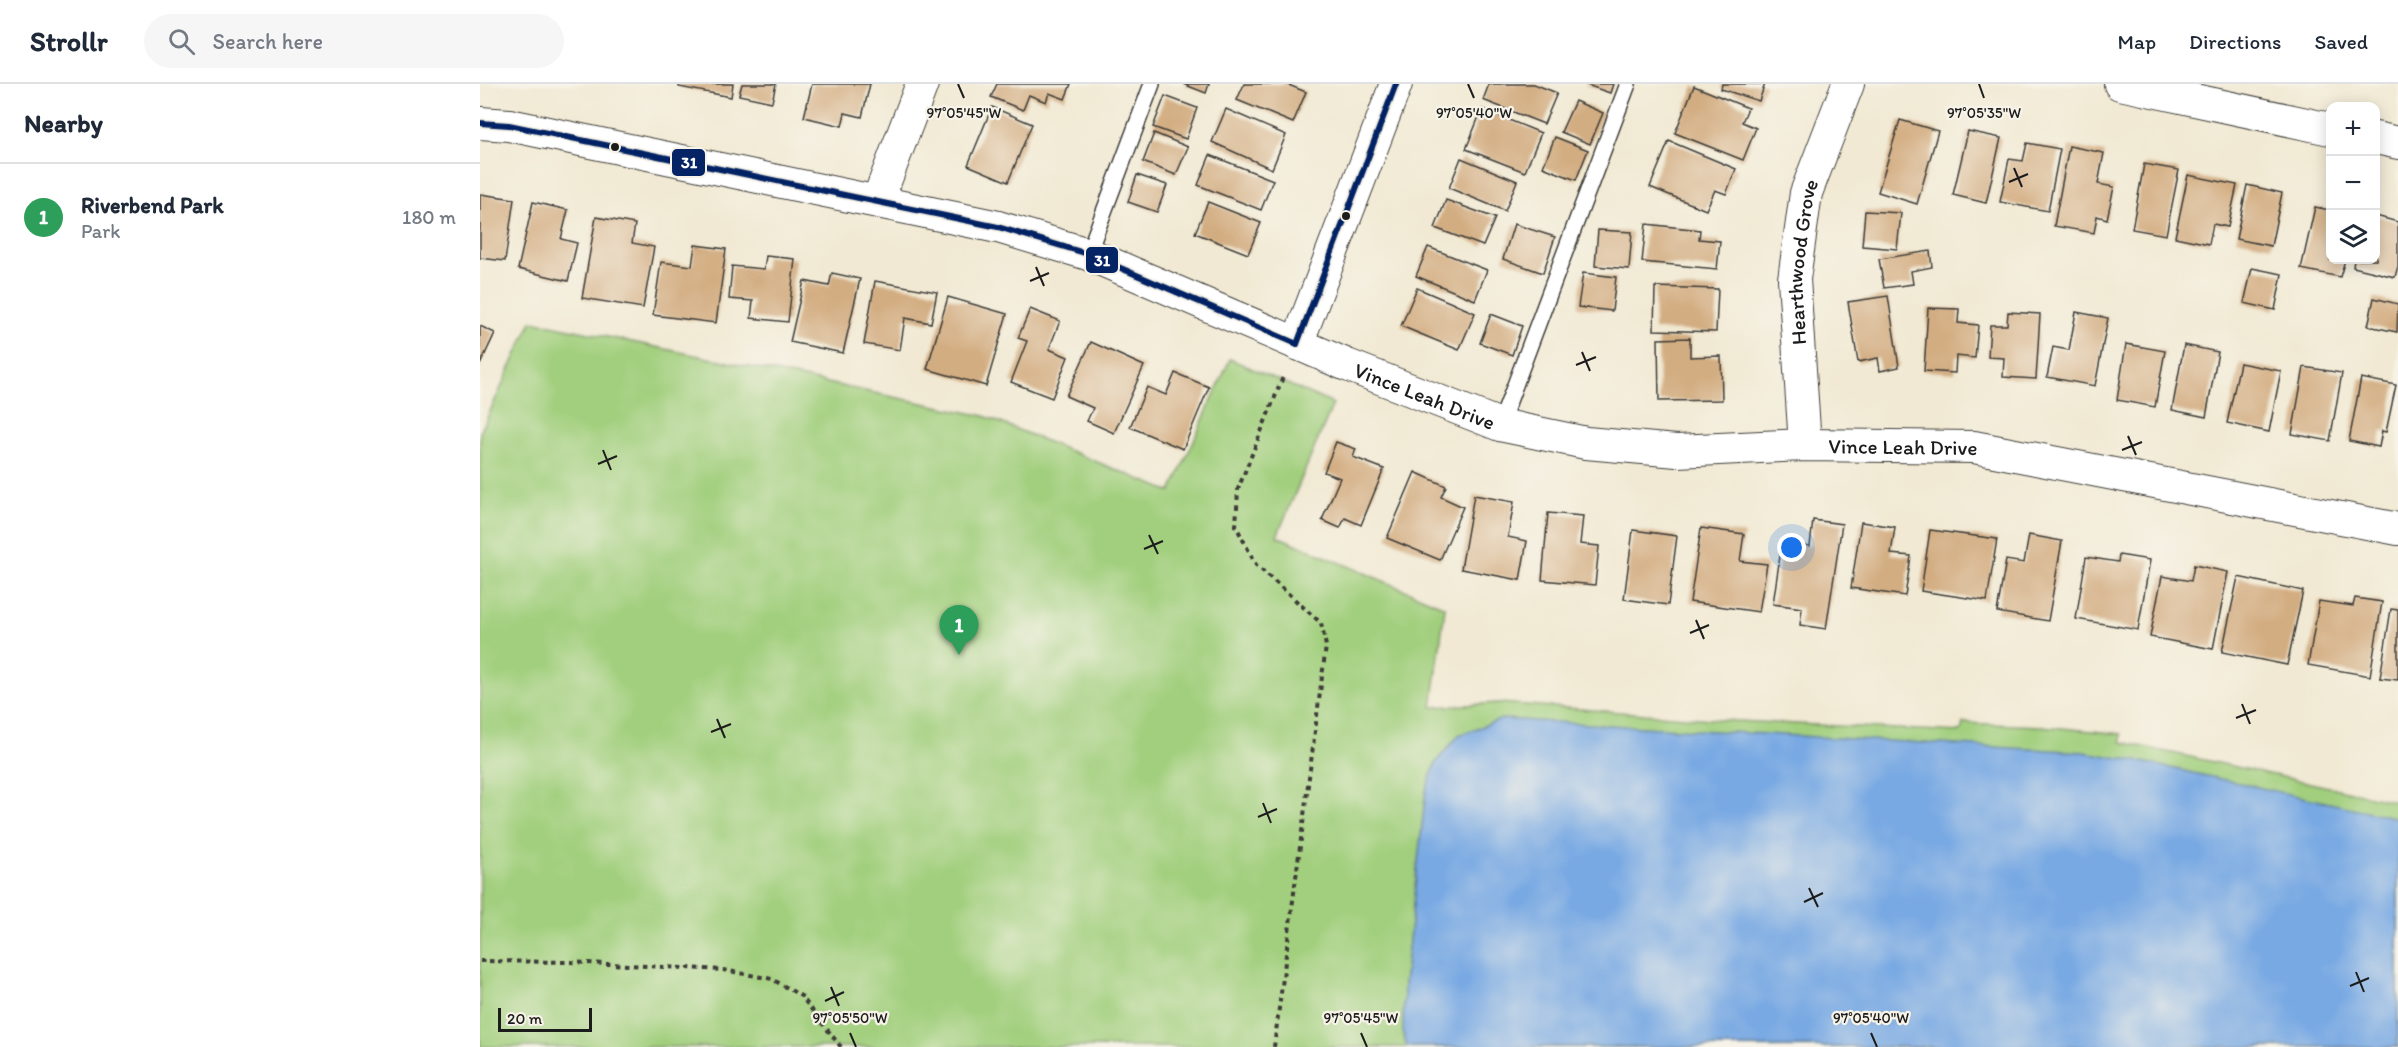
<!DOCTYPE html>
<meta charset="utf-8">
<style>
body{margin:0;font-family:Itim,sans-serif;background:#f6f6f7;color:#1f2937}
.controls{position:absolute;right:18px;top:18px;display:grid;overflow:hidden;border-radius:12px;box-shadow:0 3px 15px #0003}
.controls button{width:54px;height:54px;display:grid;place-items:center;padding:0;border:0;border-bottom:2px solid #e0e1e3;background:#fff;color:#1f2937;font:30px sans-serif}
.scale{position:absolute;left:18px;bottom:15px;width:94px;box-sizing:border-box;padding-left:6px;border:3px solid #1c1c1c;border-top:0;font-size:16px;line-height:21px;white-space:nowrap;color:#1c1c1c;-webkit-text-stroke:4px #f7f3e8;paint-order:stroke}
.you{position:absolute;left:1312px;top:464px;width:21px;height:21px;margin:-15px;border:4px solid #fff;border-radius:50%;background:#1a73e8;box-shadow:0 0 0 9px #1a73e833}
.badge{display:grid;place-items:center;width:39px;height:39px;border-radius:50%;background:#c8321e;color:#fff;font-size:20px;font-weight:700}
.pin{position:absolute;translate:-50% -50px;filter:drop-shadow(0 2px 3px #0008)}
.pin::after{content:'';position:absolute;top:32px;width:21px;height:18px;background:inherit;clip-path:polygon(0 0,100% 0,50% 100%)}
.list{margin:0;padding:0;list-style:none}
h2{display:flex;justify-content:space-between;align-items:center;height:78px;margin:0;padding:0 24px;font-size:26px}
h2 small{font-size:20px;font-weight:400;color:#747a83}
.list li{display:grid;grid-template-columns:39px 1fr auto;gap:18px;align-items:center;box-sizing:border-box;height:108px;padding:0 24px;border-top:2px solid #e0e1e3}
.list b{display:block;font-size:22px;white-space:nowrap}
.list p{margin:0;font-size:20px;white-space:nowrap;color:#747a83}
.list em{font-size:20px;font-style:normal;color:#747a83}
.icon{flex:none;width:33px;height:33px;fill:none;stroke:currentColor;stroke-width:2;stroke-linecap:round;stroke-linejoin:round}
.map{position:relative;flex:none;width:1918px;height:963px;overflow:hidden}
header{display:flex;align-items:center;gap:36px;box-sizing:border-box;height:84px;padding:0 30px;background:#fff;border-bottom:2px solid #e0e1e3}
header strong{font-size:28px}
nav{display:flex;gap:33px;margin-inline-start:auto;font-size:21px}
.search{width:420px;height:54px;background:#f6f6f7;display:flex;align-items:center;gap:15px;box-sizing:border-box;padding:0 21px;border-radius:33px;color:#747a83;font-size:22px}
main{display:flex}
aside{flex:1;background:#fff}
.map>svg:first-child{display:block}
.green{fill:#a1cf7d;stroke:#5e764c;stroke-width:1.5}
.water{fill:#78a9e3;stroke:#4a6280;stroke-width:1.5}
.building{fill:#d3ad82}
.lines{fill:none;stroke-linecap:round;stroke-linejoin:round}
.service-casing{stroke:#3c3b37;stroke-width:18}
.minor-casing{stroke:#3c3b37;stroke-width:34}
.path{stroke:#3c3b37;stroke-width:4;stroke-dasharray:4.5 4.5;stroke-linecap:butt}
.service{stroke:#fff;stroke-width:15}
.minor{stroke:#fff;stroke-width:32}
.bus-1-casing{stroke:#f7f3e8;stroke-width:10}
.bus-1{stroke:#052465;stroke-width:6}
.ticks{fill:none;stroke:#1c1c1c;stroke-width:2}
.bus-dot{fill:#1c1c1c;stroke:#f7f3e8;stroke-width:2}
.labels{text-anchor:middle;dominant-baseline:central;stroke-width:4.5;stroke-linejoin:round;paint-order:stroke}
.street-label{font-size:21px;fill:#1c1c1c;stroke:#f7f3e8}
.ticks-label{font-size:15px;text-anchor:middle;fill:#1c1c1c;stroke:#f7f3e8;stroke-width:4.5;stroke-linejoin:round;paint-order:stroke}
.line-badge{stroke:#f7f3e8;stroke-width:2}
.badge-label{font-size:16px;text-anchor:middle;font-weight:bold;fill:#fff}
</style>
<header>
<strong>Strollr</strong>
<div class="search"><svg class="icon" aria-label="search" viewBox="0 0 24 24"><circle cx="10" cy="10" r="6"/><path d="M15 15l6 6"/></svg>Search here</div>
<nav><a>Map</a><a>Directions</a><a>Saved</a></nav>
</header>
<main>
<aside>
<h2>Nearby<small></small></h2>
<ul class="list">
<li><span class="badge" style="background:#2e9e5b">1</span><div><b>Riverbend Park</b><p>Park</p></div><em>180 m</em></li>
</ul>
</aside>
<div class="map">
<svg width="1918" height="963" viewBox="0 0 1918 963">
<rect width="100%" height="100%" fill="#f7f3e8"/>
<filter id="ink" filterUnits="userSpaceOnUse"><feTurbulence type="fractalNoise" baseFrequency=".0167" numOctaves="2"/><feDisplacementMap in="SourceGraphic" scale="12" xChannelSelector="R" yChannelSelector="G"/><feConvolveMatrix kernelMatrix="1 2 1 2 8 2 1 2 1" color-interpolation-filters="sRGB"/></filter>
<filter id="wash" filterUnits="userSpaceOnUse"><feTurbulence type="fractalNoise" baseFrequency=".008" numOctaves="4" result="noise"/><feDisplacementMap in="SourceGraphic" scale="24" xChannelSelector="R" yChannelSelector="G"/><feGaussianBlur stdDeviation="1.35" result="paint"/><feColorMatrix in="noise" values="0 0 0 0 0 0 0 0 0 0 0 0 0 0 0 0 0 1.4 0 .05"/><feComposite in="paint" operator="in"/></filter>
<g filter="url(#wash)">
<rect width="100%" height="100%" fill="#f1e9d3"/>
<!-- green -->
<polygon class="green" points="52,237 504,332 691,408 750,275 853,320 797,452 965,523 952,623 1019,619 1257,637 1481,648 1483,639 1562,642 1641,650 1641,658 1918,718 1918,963 0,963 0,349"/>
<!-- water -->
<polygon class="water" points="1022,635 1604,668 1663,678 1918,734 1918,963 927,963 923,949 924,900 946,706 956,678 979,651"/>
<g id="blocks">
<!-- building -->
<g class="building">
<polygon points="199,0 253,0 251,13 199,3"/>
<polygon points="262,0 296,0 292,18 259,11"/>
<polygon points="332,0 390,0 382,33 365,29 362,42 324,33"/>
<polygon points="517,0 591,0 585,15 569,9 566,18 549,11 543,26 511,13"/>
<polygon points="703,0 729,0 726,9"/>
<polygon points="764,0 806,0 826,8 813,39 757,16"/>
<polygon points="1009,0 1054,0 1077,9 1064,40 1003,16"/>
<polygon points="1104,0 1133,0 1130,9"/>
<polygon points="1242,0 1285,0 1279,17 1241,5"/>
<polygon points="1214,2 1268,24 1262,38 1276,44 1263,76 1195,49"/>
<polygon points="685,12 717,24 706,55 673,43"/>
<polygon points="1095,17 1123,29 1110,60 1081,48"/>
<polygon points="512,23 552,40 528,98 488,81"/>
<polygon points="746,25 806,51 792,85 732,58"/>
<polygon points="1002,25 1061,49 1045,88 986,65"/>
<polygon points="1420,36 1458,47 1437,120 1398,108"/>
<polygon points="1488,47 1521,54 1506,119 1473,111"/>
<polygon points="674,49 708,63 696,91 663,78"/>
<polygon points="1075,53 1108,66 1096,96 1063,83"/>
<polygon points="1189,57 1256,85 1246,110 1235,106 1226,126 1170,103"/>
<polygon points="1547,59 1580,65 1568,127 1520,118 1529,75 1543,77"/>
<polygon points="1589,62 1624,69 1618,100 1634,103 1627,135 1617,132 1614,149 1574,142"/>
<polygon points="730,71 793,96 781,126 718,101"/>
<polygon points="981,74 1037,97 1025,127 969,104"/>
<polygon points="1664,80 1699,86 1686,151 1652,145"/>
<polygon points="657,91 687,101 677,128 648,118"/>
<polygon points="1708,91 1757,101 1748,143 1733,140 1729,160 1695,153"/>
<polygon points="1767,101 1802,109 1791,162 1756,155"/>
<polygon points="0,110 34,115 25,177 0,174"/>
<polygon points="966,116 1015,134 1003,162 955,144"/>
<polygon points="53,118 88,126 81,155 97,159 88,197 38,185"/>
<polygon points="728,118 781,139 768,170 715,149"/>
<polygon points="1835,123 1850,126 1850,176 1865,176 1860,193 1821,185"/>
<polygon points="1385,127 1421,129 1417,165 1382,162"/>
<polygon points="1896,132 1918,138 1918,182 1915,193 1873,183 1874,176 1896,176"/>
<polygon points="116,133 155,140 152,159 174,163 163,224 102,214"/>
<polygon points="1034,140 1075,153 1063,189 1023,175"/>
<polygon points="1166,140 1220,146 1219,155 1240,157 1237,185 1162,178"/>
<polygon points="1118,146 1152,148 1149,185 1115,182"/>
<polygon points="215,161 246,165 236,239 173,231 181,178 212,182"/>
<polygon points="948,163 1007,186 995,216 936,192"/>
<polygon points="1450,167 1452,183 1431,187 1433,200 1404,204 1399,175"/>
<polygon points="286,172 315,175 308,238 271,234 273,217 249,215 252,182 284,185"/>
<polygon points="1772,184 1802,190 1795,226 1764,219"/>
<polygon points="352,189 380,195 363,269 310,258 324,197 349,202"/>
<polygon points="1103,189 1136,193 1132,227 1098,223"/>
<polygon points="395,197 457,208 451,239 425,234 420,266 384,260"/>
<polygon points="1175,203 1238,205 1236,248 1174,246"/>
<polygon points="937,204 995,229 979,266 921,242"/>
<polygon points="1408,212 1419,283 1400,287 1398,274 1378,278 1368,218"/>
<polygon points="468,213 527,230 506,302 447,285"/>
<polygon points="1894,214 1918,220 1917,248 1888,242"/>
<polygon points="1448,224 1479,225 1478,239 1498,241 1495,274 1476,272 1475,289 1444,287"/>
<polygon points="550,225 580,237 569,265 588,273 572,314 531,298 547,257 538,254"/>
<polygon points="1528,228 1560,230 1556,295 1523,293 1524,274 1508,273 1510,241 1527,241"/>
<polygon points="1596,228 1628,234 1615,302 1567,293 1573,263 1589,266"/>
<polygon points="1011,230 1042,242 1032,271 1000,259"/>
<polygon points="0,242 15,249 0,281"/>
<polygon points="1210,254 1210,273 1241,272 1242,316 1179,317 1178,255"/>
<polygon points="611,258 664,282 634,349 607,337 613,324 586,312"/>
<polygon points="1646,260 1685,267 1675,323 1637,316"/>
<polygon points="1704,261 1738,268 1726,333 1692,326"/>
<polygon points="1760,279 1801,287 1789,348 1747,339"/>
<polygon points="1824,283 1862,289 1850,357 1812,350"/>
<polygon points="695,289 729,303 703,365 650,343 667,303 686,311"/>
<polygon points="1881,294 1916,301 1906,348 1902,347 1899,363 1869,357"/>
<polygon points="856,358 876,365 873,373 904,385 881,441 865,434 860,444 842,436 860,394 844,388"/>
<polygon points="935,388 966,402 961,413 983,423 960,476 907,454"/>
<polygon points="994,411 1034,418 1028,453 1047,457 1040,496 981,485"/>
<polygon points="1068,429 1103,432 1100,460 1119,462 1115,501 1062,496"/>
<polygon points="1333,436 1362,440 1346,545 1320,541 1322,524 1293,520 1302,458 1330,462"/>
<polygon points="1381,438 1415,443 1411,470 1431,472 1425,512 1371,504"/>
<polygon points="1221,444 1264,450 1260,477 1287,480 1279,528 1210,518"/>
<polygon points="1153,446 1197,452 1188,521 1144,515"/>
<polygon points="1450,446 1517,455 1507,517 1441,507"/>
<polygon points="1549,451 1582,457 1568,537 1517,528 1526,476 1544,479"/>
<polygon points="1639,471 1670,476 1658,546 1596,535 1606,473 1638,478"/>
<polygon points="1714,481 1748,488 1733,565 1670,553 1682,492 1711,497"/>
<polygon points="1758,493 1823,507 1807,581 1742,568"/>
<polygon points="1875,514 1902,518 1890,592 1828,581 1839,517 1873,522"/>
<polygon points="1911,525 1918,526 1918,596 1900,594"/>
</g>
</g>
</g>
<g filter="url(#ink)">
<use href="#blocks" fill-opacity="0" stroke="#3c3b37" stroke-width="1.5"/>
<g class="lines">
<!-- service casing -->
<g class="service-casing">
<g id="service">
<polyline points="608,170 672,0"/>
<polyline points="1020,341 1148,0"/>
</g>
</g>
<!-- minor casing -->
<g class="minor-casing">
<g id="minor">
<polyline points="1640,0 1850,45"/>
<path id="s1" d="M0 39 29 41 518 143 608 170 867 281 1020 341 1106 359 1197 367 1325 361 1494 363 1918 445"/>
<polyline points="1896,54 1918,59"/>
<polyline points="398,116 442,0"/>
<polyline points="817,260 916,0"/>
<path id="s2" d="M1325 361 1314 195 1326 109 1368 0"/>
</g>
</g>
<!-- path -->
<g class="path">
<polyline points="0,877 90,878 243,886 292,895 321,912 361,963"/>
<polyline points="794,963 846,562 841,539 776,481 756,442 758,405 803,293"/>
</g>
<!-- service -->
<use href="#service" class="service"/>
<!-- minor -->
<use href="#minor" class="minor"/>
<!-- bus-1 casing -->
<g class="bus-1-casing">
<g id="bus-1">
<polyline points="0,39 29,41 518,143 608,170 817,260"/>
<polyline points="817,260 916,0"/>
</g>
</g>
<!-- bus-1 -->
<use href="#bus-1" class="bus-1"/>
</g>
</g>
<!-- ticks -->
<path class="ticks" d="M478 0 484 14M988 0 994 14M1499 0 1504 14M1534 84 1542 103M1529 98 1548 90M556 183 564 202M550 197 569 189M1102 268 1110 287M1096 281 1116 273M1648 352 1656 371M123 366 131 386M1642 366 1662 358M118 380 137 372M669 451 678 470M664 465 683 457M1216 536 1224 555M1210 549 1229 541M1762 620 1770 640M1756 634 1776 626M237 635 245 654M231 648 251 640M783 719 791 739M778 733 797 725M1329 804 1338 823M1324 818 1343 809M1876 888 1884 908M1870 902 1889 894M351 903 359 922M345 917 364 908M370 949 376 963M881 949 887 963M1391 949 1397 963"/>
<!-- markers -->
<g class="bus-dot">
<circle cx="135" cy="63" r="5"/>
<circle cx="866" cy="132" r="5"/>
</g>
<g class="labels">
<!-- street labels -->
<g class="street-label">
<text stroke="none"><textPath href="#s2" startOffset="184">Hearthwood Grove</textPath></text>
<text stroke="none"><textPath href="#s1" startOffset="988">Vince Leah Drive</textPath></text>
<text stroke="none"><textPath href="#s1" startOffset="1474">Vince Leah Drive</textPath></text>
</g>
</g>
<g class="ticks-label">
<text x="484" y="34">97°05'45"W</text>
<text x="994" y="34">97°05'40"W</text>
<text x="1504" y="34">97°05'35"W</text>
<text x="370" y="939">97°05'50"W</text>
<text x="881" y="939">97°05'45"W</text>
<text x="1391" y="939">97°05'40"W</text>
</g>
<g class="line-badge">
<rect x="191" y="64" width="35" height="29" rx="6" fill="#052465"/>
<rect x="605" y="162" width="34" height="28" rx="6" fill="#052465"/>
</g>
<g class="badge-label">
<text x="209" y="84">31</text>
<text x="622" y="182">31</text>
</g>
</svg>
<div class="controls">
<button>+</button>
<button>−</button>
<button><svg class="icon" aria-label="layers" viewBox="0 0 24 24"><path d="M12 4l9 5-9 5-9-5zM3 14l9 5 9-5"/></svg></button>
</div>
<div class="scale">20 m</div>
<div class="you"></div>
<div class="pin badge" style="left:479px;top:571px;background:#2e9e5b">1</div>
</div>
</main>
